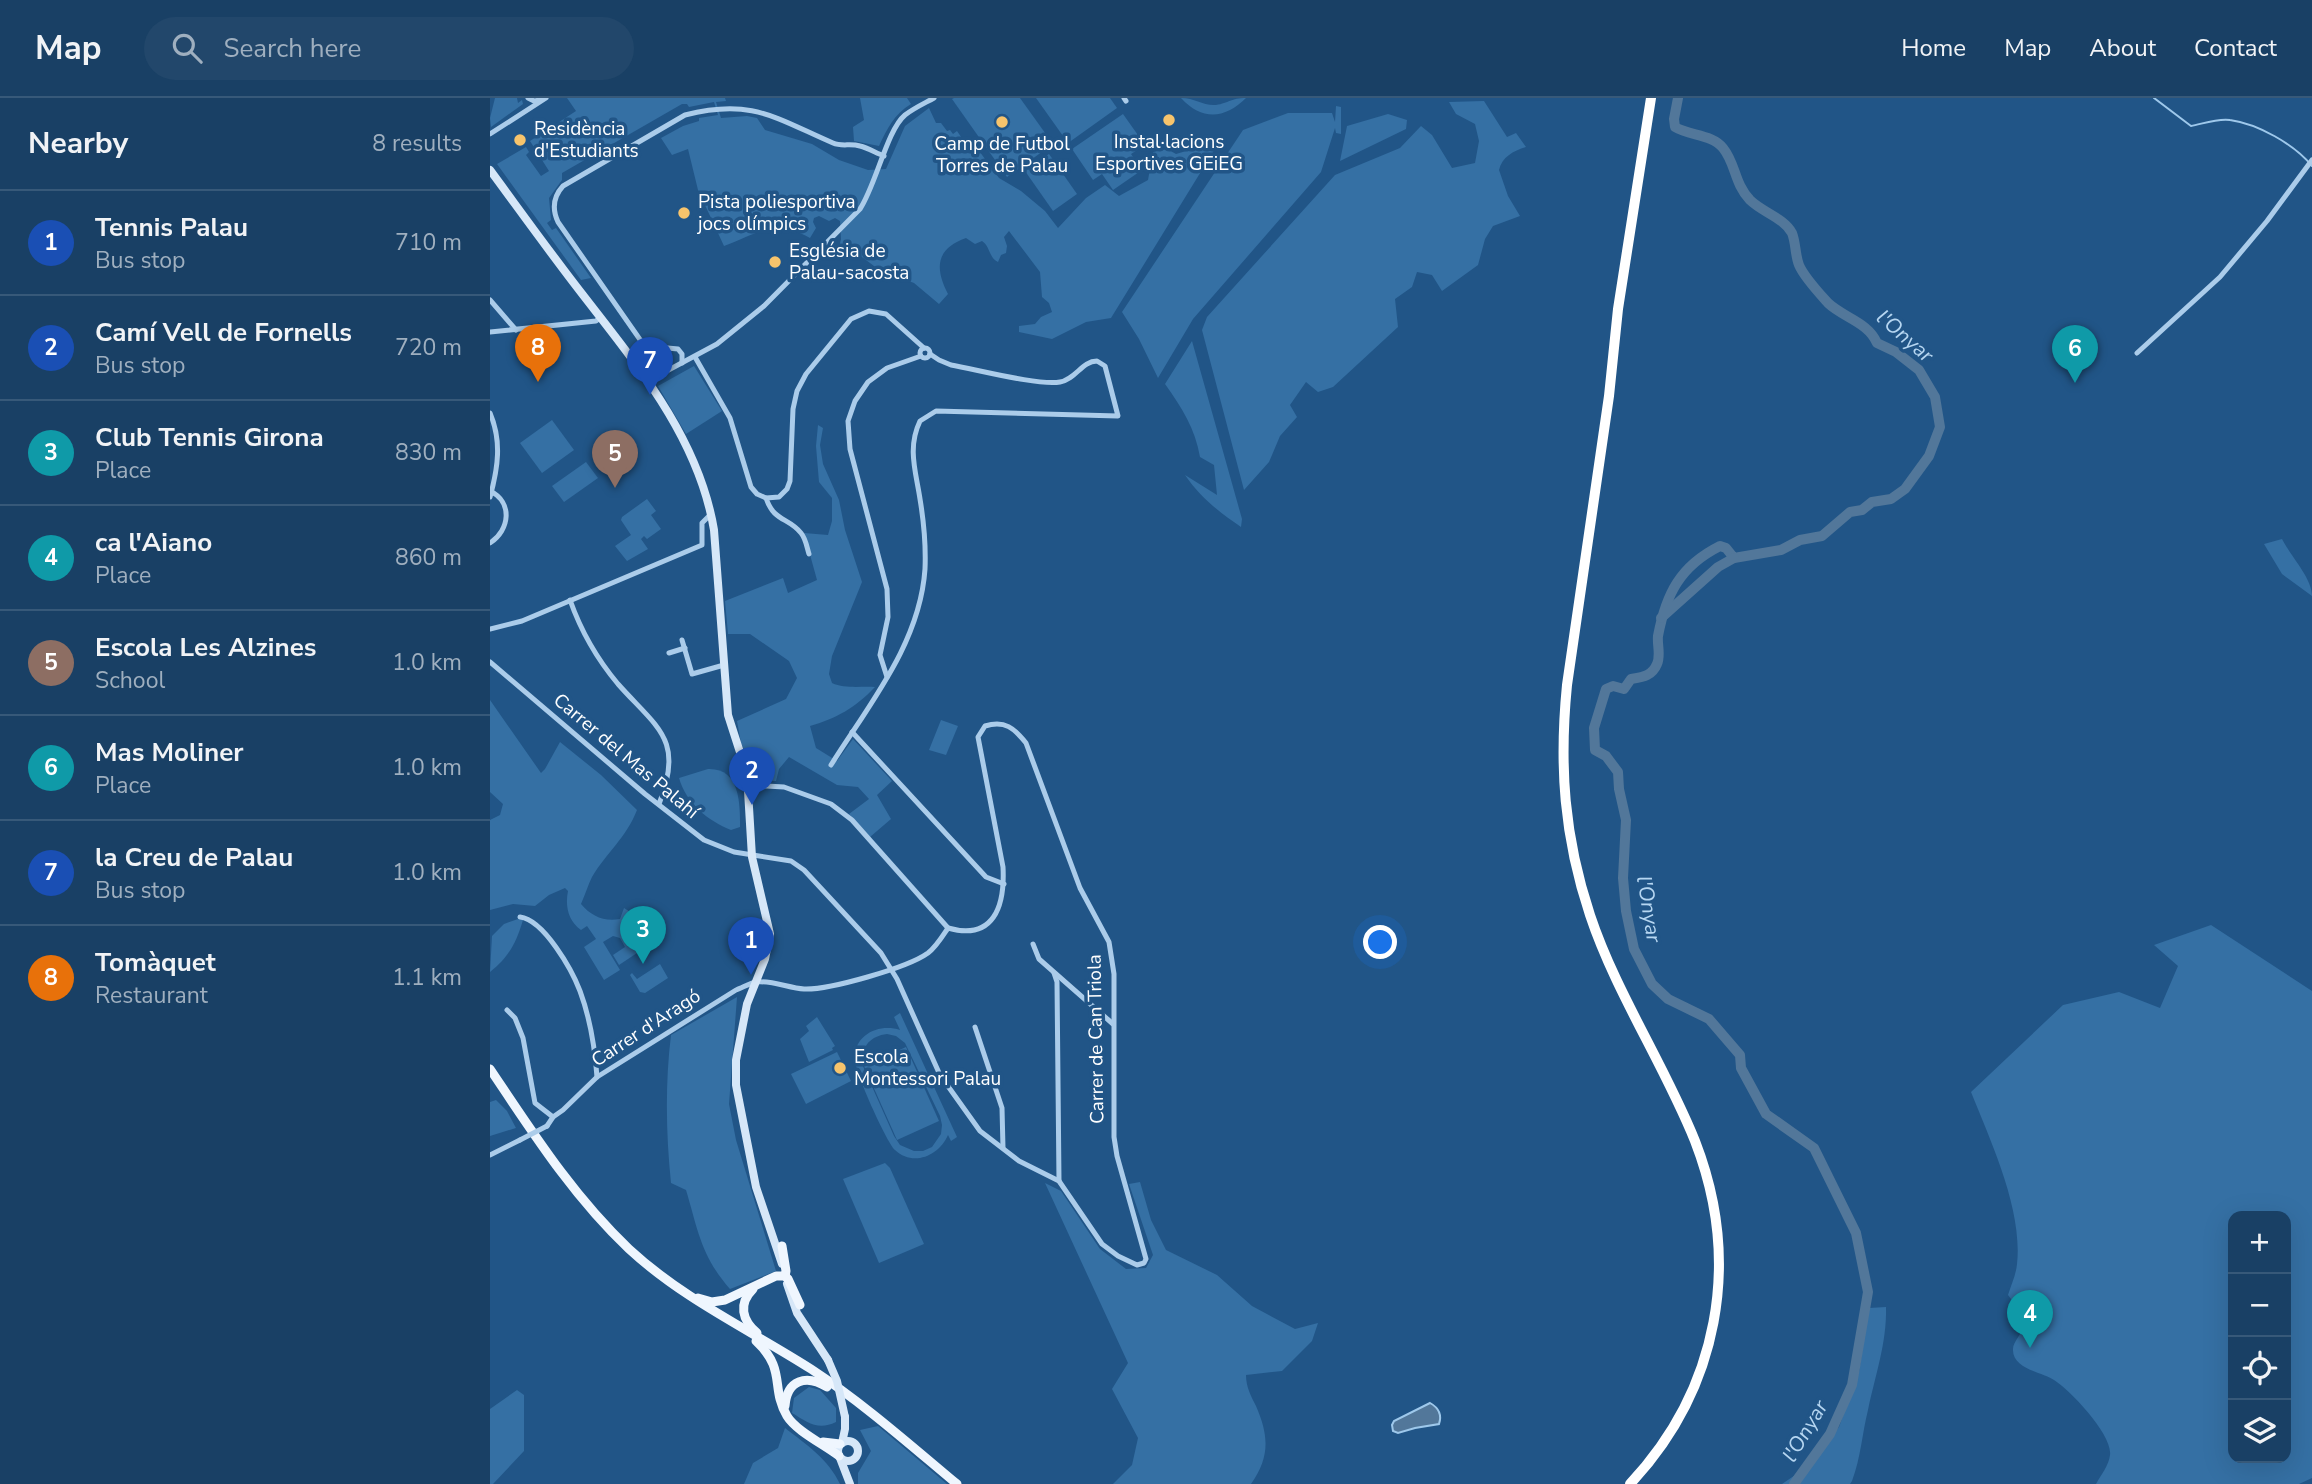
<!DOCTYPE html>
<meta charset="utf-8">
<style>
body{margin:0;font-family:"Nunito Sans",sans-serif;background:#22476b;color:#f1f3f6}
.controls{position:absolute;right:21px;bottom:21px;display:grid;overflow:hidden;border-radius:14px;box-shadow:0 7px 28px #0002}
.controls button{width:63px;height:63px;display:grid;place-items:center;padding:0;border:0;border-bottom:2px solid #375979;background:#194065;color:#f1f3f6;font:35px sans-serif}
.you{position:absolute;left:891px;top:845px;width:24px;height:24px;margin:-18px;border:5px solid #fff;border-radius:50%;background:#1a73e8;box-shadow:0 0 0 10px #1a73e833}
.badge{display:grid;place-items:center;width:46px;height:46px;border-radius:50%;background:#8c9099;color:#fff;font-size:23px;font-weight:700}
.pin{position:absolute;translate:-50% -58px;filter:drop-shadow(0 2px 4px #0008)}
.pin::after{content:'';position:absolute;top:37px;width:24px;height:21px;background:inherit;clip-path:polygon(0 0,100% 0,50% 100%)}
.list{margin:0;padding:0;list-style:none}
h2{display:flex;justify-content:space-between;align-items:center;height:91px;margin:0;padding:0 28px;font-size:30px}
h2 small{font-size:23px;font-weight:400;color:#9fafbf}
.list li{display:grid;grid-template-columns:46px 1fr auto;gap:21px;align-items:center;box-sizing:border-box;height:105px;padding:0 28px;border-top:2px solid #375979}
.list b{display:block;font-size:26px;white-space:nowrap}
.list p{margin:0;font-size:23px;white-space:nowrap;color:#9fafbf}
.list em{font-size:23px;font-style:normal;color:#9fafbf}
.icon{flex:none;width:38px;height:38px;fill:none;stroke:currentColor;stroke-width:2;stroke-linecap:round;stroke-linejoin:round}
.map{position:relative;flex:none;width:1822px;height:1386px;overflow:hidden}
header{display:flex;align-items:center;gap:42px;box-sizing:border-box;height:98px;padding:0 35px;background:#194065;border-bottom:2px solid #375979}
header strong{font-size:33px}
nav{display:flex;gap:38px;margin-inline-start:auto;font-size:24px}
.search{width:490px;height:63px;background:#22476b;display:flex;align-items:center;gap:18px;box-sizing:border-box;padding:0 24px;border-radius:38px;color:#9fafbf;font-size:26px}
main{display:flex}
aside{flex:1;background:#194065}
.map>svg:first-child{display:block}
.green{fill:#3570a4;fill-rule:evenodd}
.water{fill:#52779a;stroke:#9ec8eb;stroke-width:2}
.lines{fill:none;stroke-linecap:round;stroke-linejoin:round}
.stream{stroke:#9ec8eb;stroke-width:2}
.river{stroke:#52779a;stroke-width:10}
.street{stroke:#abccea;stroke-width:5}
.secondary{stroke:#d6e7f8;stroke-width:8}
.primary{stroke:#eff6fe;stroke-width:9}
.highway{stroke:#fff;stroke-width:10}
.street-bridge{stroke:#abccea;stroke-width:5}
.secondary-bridge{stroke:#d6e7f8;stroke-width:8}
.poi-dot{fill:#f7c46c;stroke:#215587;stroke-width:2.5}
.labels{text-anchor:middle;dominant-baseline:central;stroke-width:7;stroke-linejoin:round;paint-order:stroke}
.poi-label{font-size:19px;fill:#fff;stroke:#215587;text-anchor:start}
.street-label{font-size:19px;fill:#fff;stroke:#215587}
.water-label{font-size:21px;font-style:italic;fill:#b6d6f1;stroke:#215587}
</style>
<header>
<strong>Map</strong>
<div class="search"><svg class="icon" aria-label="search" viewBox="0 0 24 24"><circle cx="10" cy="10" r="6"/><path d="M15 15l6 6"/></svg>Search here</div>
<nav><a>Home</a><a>Map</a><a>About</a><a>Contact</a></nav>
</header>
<main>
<aside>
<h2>Nearby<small>8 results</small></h2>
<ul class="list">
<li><span class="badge" style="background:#1a4fb4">1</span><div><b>Tennis Palau</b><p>Bus stop</p></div><em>710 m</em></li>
<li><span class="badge" style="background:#1a4fb4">2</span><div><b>Camí Vell de Fornells</b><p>Bus stop</p></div><em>720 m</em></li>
<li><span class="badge" style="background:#0f9aa8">3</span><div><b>Club Tennis Girona</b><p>Place</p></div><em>830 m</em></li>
<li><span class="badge" style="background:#0f9aa8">4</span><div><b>ca l'Aiano</b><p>Place</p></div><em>860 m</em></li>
<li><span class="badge" style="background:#8d6e63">5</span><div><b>Escola Les Alzines</b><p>School</p></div><em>1.0 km</em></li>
<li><span class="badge" style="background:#0f9aa8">6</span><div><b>Mas Moliner</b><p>Place</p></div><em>1.0 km</em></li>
<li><span class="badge" style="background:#1a4fb4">7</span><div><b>la Creu de Palau</b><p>Bus stop</p></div><em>1.0 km</em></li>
<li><span class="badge" style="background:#e8710a">8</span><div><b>Tomàquet</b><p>Restaurant</p></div><em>1.1 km</em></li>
</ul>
</aside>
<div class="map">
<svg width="1822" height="1386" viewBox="0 0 1822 1386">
<rect width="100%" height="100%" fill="#215587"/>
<!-- green -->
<g class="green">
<polygon points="5,0 27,0 28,5 32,2 33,6 1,29 0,20"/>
<path d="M77 0H235L236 3 226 4 231 20 257 18 267 20 275 32 322 46 349 62 378 72 396 71 415 28 439 10 446 25H451L457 33 460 32 463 36 467 33 478 49 484 46 509 80 531 93 555 113 568 130 596 100 615 87 629 98 658 82 663 54 677 51 686 56 703 51V43L731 41 621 220 596 224 562 241 529 234V228L545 226 551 219 562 214 559 205 552 199 550 174 519 133 514 139 517 148 516 155 511 157 508 164C499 160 500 148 492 143L485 146 476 140C445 151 445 171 458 196L449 206 424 185 388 171 372 159 349 150 351 141 350 123 345 120 339 123 329 118 324 120 323 124 326 130 320 140C284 120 269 135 234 148L208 92 198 51 182 57 171 40 193 28 209 23V20L228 17 224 4 199 9 197 6H192L72 75V82L59 100 61 122 57 125 62 132 66 130 101 180 91 182 7 66 36 49 39 54 36 57 51 78 59 73 40 43 86 13Z"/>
<path d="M370 0H417L421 6C404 16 397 31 389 48L364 43 363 29 374 22Z"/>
<polygon points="464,0 530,0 563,46 517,79 462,1"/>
<polygon points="546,0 620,0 627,10 578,45"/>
<path d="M691 0C705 0 713 8 726 7 739 5 741 0 756 0 735 21 712 23 691 0Z"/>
<path d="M994 3 1017 39 1026 35 1036 49C1023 53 1012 59 1009 72L1018 98 1030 118 1003 128 995 141 988 167 952 193 942 177 927 174 922 189 905 201 908 229 843 289 828 294 816 284 800 307 807 319 790 338 779 364 754 392 712 232 717 219 845 77 910 50 931 28 942 37 962 70 985 65 989 43 985 26 966 16 959 4Z"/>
<polygon points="846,8 851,9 851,36 846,35 845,30 831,74 703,221 668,280 649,241 632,214 753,32 798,15 842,15 845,24"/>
<polygon points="633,16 655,47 641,56 652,72 623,92 612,76 603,82 582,51"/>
<polygon points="898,16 917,22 916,31 850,63 857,28"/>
<polygon points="559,56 587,96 563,113 535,73"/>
<path d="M702 243 752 421 751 429C729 414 710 399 695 377L727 397 724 367 710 359C705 330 692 310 675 286Z"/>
<polygon points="204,268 232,313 196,336 168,288"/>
<polygon points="62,322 84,352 52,375 30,345"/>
<path d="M328 327 333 330 330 347 333 366 349 402 355 432 372 484 342 558 339 576 342 585C355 591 371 588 385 589 365 610 347 620 320 628L326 650 347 663 363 641 402 683 387 697 401 721 380 739 359 716 379 701 368 689 347 687 299 659 289 671 286 683 267 682 251 645 247 623 296 601 307 580 299 563 260 536H238L235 503 293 480 298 495 327 482 314 435 338 437 342 423V400L329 384 326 348Z"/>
<polygon points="96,364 108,380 74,404 62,388"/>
<polygon points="157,401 166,413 161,417 171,431 157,441 154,438 151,441 158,451 137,463 125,448 141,437 131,422 132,419"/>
<path d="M1792 441C1801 459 1822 480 1822 498L1792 476 1774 446Z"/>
<path d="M0 602 51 675 55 671 70 644 111 677 147 712C136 740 117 754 102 779 98 787 95 797 91 806 101 818 114 824 130 821L134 810 156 824 165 836 149 847 150 853 129 867 123 857 135 849 130 840 123 838 113 844 130 872 114 882 94 849 106 841 97 828 91 832C78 823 75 808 78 793L75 790 59 797 45 808 23 806 0 812V722L10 717 13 706 0 694Z"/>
<polygon points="451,622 468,628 456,657 439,652"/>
<path d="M218 671C250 670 250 705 250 729L241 732C218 723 196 705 189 680Z"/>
<path d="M28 821 33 822C26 845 19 859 0 874L2 838 14 826Z"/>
<path d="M1721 827 1822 893V1380L1809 1386H1606C1611 1377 1619 1367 1620 1357 1623 1337 1580 1292 1564 1282 1552 1274 1522 1271 1523 1251 1523 1244 1532 1235 1535 1227L1531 1214 1518 1197C1521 1187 1526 1177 1527 1166 1533 1112 1501 1044 1481 994L1573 907 1629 894 1670 910 1688 868 1664 847ZM1743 1118H1796V1360H1743Z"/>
<polygon points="170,866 178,880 155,895 150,894 140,877 142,875 147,881"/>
<path d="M247 899 239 1006 246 1042 286 1173 240 1191C211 1158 208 1132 196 1092L181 1085C176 1036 175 986 181 937Z"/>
<path d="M410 915 467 1039 461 1043 458 1037C449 1058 423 1069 405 1052 396 1043 365 974 365 962 363 937 389 925 410 932L404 919ZM397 936 406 938 415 945 450 1018 452 1027 451 1036 442 1049 433 1053H424L410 1047 404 1038 372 966C371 949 380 938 397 936Z"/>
<polygon points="327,919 345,948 342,950 343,952 319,964 310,941 319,933 316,928"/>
<polygon points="416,949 449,1023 407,1042 374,968"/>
<polygon points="347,954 361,983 316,1006 301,976"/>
<polygon points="6,1002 17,1013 26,1030 0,1038 0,1004"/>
<polygon points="395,1065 400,1070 434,1146 389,1165 353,1081"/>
<path d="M650 1084 661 1122 676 1152 727 1177 762 1208 805 1231 828 1225 822 1243 792 1273 756 1277C756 1289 761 1298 766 1308 779 1338 780 1359 761 1386H623L642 1367 648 1340 622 1291 638 1265 555 1085 571 1093 610 1151 636 1171 656 1170 663 1157 639 1086Z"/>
<path d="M1396 1209C1397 1245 1385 1278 1378 1312 1372 1336 1371 1359 1362 1383L1360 1386H1292L1320 1367 1349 1329 1369 1274 1379 1210Z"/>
<path d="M319 1289 330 1292 346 1310V1324C328 1333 317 1324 302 1315L304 1300Z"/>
<polygon points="27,1292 34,1297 34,1353 3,1386 0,1386 0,1311"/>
<polygon points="388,1328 457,1386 368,1386 368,1375 381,1353 370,1332"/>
<path d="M295 1330C317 1347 338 1361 350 1386H254L263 1365 288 1350Z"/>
</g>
<!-- water -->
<path class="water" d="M940 1305C949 1310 952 1317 949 1326L925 1330 908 1335 903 1333 902 1327 904 1323Z"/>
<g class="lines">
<!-- stream -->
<path class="stream" d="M1664 0 1701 28C1712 26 1728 20 1740 22 1768 26 1804 46 1822 68"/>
<!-- river -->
<g class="river">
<path d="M1188 0 1184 21 1185 29C1200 38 1222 36 1233 50 1246 66 1244 85 1260 102 1272 114 1294 120 1302 135 1306 145 1305 157 1309 167 1314 179 1329 195 1338 205 1354 220 1378 224 1387 245L1406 254 1429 272 1445 299 1450 329 1439 358 1415 391 1401 401 1382 404 1372 412 1360 414 1332 438 1310 442 1291 452 1244 460 1236 450 1230 448C1190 468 1176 496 1168 538 1167 547 1171 557 1167 566 1162 578 1153 579 1141 581L1134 591 1123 588 1116 591 1104 630 1105 652 1116 658 1128 674 1129 691 1136 722 1133 780 1136 813 1144 851 1162 886 1178 901 1219 921 1250 957 1251 970 1276 1016 1324 1050 1366 1135 1378 1194 1362 1287 1340 1336 1304 1386"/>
<polyline points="1171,520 1228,469 1244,460"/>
</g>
<!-- street -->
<g class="street">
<polyline points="38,0 44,3 50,2"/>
<polyline points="634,0 636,3"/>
<polyline points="0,36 56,0"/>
<polyline points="0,202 26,232"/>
<polyline points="0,234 106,223 111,219"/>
<circle cx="435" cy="255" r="5"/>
<polyline points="1647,255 1730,179 1777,123 1822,62"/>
<polyline points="205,259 240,320 261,389 267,396 276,400 289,399 297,391 300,383 303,311 307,293 316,276 361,221 379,213 396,216 434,250"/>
<path d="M192 265V256L188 251 157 248 151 243 68 124C62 111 63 99 73 88L195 17C262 0 285 20 343 45 352 49 360 45 370 48 378 50 386 55 394 58"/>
<path d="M158 283 227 246 274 208 370 111C386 87 397 32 415 17 424 10 435 5 444 0"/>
<path d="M0 315C12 343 8 370 0 399"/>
<path d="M0 393C23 404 20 432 0 445"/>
<path d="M276 400C284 424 298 419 311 435 316 441 317 450 319 456"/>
<path d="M80 502C91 533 107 561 128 586 167 630 195 641 169 706"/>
<polyline points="0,531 32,523 212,447 212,425 221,416"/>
<polyline points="192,542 202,576 234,567"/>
<polyline points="179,555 195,550"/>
<path d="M0 564 155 696 214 742 244 754 301 763 314 772 391 855 407 881 450 977 490 1033 529 1063 569 1083 612 1146 628 1158 647 1167 654 1165 656 1161 627 1058 624 1039V876L619 844 590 790 536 645C524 630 515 622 495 628L488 639 513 769C515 808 504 843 458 830 452 839 446 849 438 855 417 870 339 892 314 891 299 890 281 882 266 884 260 885 252 890 246 892L107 979 73 1012 63 1019 57 1028"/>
<polyline points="397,579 390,557 398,519 397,491 360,351 358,323 365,303 378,284 397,270 431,258"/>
<polyline points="362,634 496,779 514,786"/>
<path d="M341 667C380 605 430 545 435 471 436 447 434 425 430 401 426 374 417 350 430 323L446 313 628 318 615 268 607 263C592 263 586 281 570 284 549 288 485 271 461 267L449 262 440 256"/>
<polyline points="258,687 294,689 341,706 362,722 458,830"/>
<path d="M30 819C54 822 82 872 90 893 100 920 105 951 107 979"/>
<polyline points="543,846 549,861 623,926"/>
<polyline points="564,875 567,884 569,1083"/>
<polyline points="17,912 25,920 33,940 45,1005 63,1019"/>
<polyline points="485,929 512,1010 513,1050"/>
<polyline points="0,1057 30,1042"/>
</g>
<!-- secondary -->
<g class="secondary">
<path d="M0 72C31 114 61 156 93 197 148 268 209 341 224 432L238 617 257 676 262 759 280 836 275 861 257 906 246 962V987L266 1089 292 1166"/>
<polyline points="297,1186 307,1215 338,1262"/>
<circle cx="358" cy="1353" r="10"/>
<polyline points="352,1345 355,1331 355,1319"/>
<polyline points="350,1360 360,1386"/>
</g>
<!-- primary -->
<g class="primary">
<path d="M0 971C43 1035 83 1098 139 1151 193 1201 260 1232 321 1271 373 1305 419 1346 467 1386"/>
<polyline points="292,1148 296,1173 295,1178 298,1181 310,1207"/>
<path d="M263 1191C248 1206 252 1222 267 1235"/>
<polyline points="208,1200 222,1204 235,1202 286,1178 295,1178"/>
<path d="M266 1243C297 1272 280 1289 297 1318 306 1333 335 1347 349 1358"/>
<path d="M295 1308C297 1282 316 1276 337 1289"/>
<polyline points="333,1344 350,1346"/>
</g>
<!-- highway -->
<path class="highway" d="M1140 1386C1229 1291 1252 1164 1205 1043 1174 966 1126 895 1100 817 1074 739 1069 668 1077 587L1119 298 1128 211 1161 0"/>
<!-- street-bridge -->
<polyline class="street-bridge" points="30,1042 57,1028"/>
<!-- secondary-bridge -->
<polyline class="secondary-bridge" points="338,1262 347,1283 355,1319"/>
</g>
<!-- markers -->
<g class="poi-dot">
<circle cx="679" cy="22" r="7"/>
<circle cx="512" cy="24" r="7"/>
<circle cx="30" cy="42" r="7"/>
<circle cx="194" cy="115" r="7"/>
<circle cx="285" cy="164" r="7"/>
<circle cx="350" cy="970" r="7"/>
</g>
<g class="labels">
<!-- poi labels -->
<g class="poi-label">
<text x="44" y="31">Residència<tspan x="44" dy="22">d'Estudiants</tspan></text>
<text x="679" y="44" text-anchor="middle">Instal·lacions<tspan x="679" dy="22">Esportives GEiEG</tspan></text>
<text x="512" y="46" text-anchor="middle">Camp de Futbol<tspan x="512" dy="22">Torres de Palau</tspan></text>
<text x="208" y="104">Pista poliesportiva<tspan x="208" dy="22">jocs olímpics</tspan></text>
<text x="299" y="153">Església de<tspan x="299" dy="22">Palau-sacosta</tspan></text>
<text x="364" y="959">Escola<tspan x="364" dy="22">Montessori Palau</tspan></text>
</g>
<!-- street labels -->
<g class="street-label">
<text transform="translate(136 658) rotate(40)">Carrer del Mas Palahí</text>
<text transform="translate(156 930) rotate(-33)">Carrer d'Aragó</text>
<text transform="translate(606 941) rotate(-91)">Carrer de Can Triola</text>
</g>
<!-- water labels -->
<g class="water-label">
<text transform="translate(1415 238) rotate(41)">l'Onyar</text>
<text transform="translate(1159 811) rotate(81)">l'Onyar</text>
<text transform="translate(1315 1333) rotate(-59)">l'Onyar</text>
</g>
</g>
</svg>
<div class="controls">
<button>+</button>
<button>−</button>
<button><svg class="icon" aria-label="locate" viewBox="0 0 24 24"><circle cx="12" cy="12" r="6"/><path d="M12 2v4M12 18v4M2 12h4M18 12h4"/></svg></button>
<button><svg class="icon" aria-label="layers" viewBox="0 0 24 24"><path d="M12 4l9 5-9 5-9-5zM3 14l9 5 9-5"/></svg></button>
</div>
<div class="you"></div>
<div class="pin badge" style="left:261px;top:877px;background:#1a4fb4">1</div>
<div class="pin badge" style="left:262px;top:707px;background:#1a4fb4">2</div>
<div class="pin badge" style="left:153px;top:866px;background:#0f9aa8">3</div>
<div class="pin badge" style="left:1540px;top:1250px;background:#0f9aa8">4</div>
<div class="pin badge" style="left:125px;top:390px;background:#8d6e63">5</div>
<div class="pin badge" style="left:1585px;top:285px;background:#0f9aa8">6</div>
<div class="pin badge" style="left:160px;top:297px;background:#1a4fb4">7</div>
<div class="pin badge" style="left:48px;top:284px;background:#e8710a">8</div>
</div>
</main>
